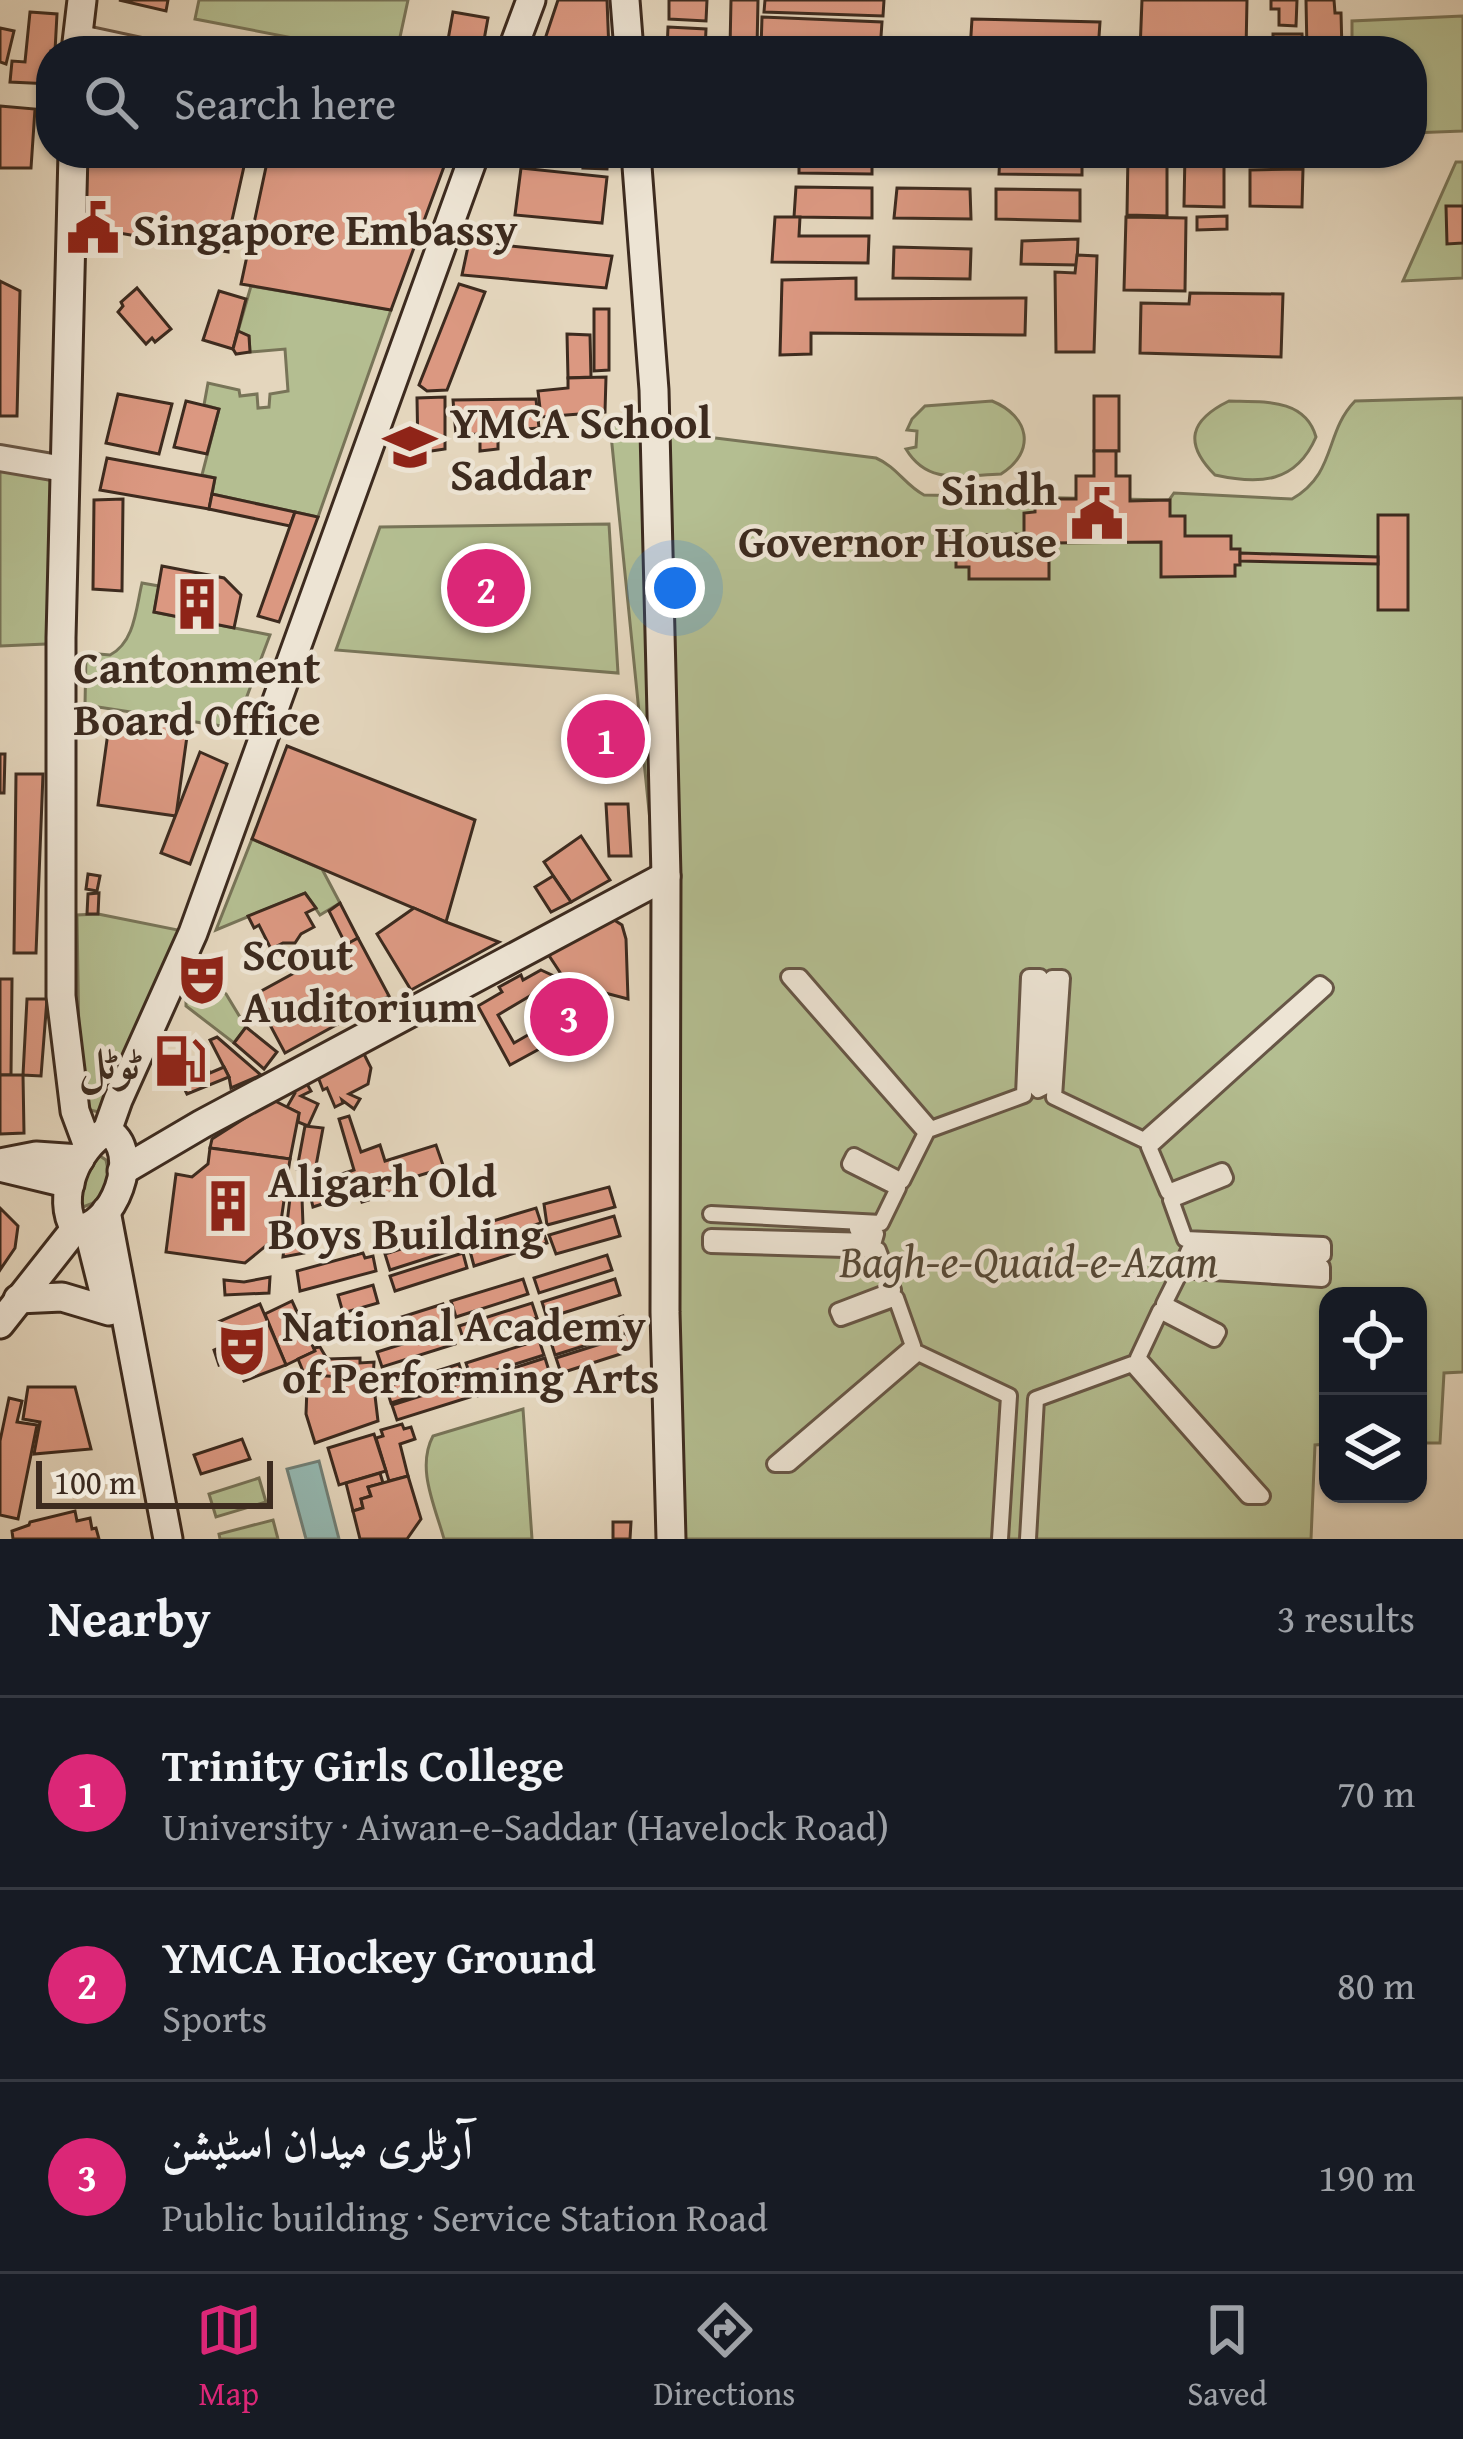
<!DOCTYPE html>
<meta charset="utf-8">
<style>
body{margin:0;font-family:"Gentium Book Plus",Amiri,serif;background:#20242c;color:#f1f3f6}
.controls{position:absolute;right:36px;bottom:36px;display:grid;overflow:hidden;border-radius:24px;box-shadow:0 3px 9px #0004}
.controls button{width:108px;height:108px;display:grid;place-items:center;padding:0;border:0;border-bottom:3px solid #363941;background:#171b24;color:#f1f3f6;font:60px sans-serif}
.scale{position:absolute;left:36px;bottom:30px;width:237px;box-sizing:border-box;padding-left:12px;border:6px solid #3d2b1f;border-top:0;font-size:33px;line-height:42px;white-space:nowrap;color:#3d2b1f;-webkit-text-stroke:9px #ede4d4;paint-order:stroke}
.you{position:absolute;left:675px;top:588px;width:42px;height:42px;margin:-30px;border:9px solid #fff;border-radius:50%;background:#1a73e8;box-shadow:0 0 0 18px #1a73e833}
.badge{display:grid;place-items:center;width:78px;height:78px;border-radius:50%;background:#db2777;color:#fff;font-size:39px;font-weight:700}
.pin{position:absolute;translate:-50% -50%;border:6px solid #fff;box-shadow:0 3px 12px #0006}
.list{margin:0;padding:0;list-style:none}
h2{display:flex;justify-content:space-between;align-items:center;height:156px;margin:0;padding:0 48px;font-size:51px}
h2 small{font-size:39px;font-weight:400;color:#9ea1a6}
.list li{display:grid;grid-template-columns:78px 1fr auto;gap:36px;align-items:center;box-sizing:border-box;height:192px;padding:0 48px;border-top:3px solid #363941}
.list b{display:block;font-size:45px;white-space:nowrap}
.list p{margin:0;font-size:39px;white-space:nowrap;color:#9ea1a6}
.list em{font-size:39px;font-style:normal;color:#9ea1a6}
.icon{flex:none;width:66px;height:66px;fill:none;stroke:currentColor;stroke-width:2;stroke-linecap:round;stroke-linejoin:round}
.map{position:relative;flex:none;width:1463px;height:1539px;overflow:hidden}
.search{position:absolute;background:#171b24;box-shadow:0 3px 9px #0004;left:36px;right:36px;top:36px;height:132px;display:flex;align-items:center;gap:30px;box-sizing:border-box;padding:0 42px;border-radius:48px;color:#9ea1a6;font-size:45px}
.sheet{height:732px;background:#171b24}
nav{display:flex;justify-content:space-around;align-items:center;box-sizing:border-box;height:168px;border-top:3px solid #363941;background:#171b24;font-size:33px;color:#9ea1a6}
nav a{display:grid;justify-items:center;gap:6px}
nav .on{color:#db2777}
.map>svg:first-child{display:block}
.green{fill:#b4be91;stroke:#787458;stroke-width:3}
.water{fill:#95b9b2;stroke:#728077;stroke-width:3}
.building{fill:#db9881;stroke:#3d2b1f;stroke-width:3;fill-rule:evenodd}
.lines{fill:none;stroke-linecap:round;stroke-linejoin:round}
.pedestrian-casing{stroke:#675646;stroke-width:20}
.minor-casing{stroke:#675646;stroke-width:24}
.tertiary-casing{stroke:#675646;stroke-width:30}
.secondary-casing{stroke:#3d2b1f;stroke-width:33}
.pedestrian{stroke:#ede4d4;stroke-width:14}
.minor{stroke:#ede4d4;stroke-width:18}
.tertiary{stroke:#ede4d4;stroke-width:24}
.secondary{stroke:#ede4d4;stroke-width:27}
.labels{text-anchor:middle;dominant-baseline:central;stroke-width:9;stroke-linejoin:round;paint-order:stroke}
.poi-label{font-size:45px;font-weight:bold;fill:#3d2b1f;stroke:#ede4d4;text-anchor:start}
.park-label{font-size:45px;font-style:italic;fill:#554836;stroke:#ede4d4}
</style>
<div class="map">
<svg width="1463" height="1539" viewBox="0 0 1463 1539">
<rect width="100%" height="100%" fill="#e4d6bd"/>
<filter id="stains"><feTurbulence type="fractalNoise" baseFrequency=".00167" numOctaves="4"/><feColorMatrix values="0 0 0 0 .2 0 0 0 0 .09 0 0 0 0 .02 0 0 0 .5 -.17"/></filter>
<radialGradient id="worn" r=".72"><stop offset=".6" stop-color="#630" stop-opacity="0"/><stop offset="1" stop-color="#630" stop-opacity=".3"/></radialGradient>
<!-- green -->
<g class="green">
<polygon points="199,0 408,0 397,51 360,51 195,19"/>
<polygon points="1463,16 1463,131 1412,133 1412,51 1352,51 1352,21"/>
<polygon points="1456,162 1463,162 1463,278 1403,281"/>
<polygon points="251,286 391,310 318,517 212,494 215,478 202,475 219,409 204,405 208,383 239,390 240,396 257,394 258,408 269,407 270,394 288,391 285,349 250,352 249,336 238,331"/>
<path d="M1463 398V1372L1444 1373 1440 1443H1418V1296H1328V1444L1315 1445 1311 1539H671L666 979 610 425 876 458C897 467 905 485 924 495L1169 500 1174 493 1292 499C1337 473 1324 433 1355 401Z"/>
<path d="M992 401C1029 416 1037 451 1001 474 963 475 928 486 906 449L916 447 917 431 907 430 912 419 925 406Z"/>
<path d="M1229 401C1263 402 1305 398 1316 437 1296 483 1260 485 1215 475 1183 443 1190 420 1229 401Z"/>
<polygon points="0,458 65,469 69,643 0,646"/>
<polygon points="609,524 618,673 336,650 380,527"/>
<path d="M142 583 159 586 154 612 270 635 235 728 85 705 86 653 110 655C135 642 136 608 142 583Z"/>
<polygon points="252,839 322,869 340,903 320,915 305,893 216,930"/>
<polygon points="98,914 193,933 123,1117 80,1108 77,915"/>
<polygon points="195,980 226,994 246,1027 234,1043 186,1006 186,999"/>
<path d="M100 1156 106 1160C110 1175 106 1190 96 1202L83 1207C76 1189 85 1167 100 1156Z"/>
<path d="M523 1409 532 1539H444C435 1506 416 1468 433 1436Z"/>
<polygon points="259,1478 266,1502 216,1517 209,1494"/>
<polygon points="273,1520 278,1539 220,1539 219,1534"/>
</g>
<!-- water -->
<polygon class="water" points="319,1461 339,1539 306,1539 287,1469"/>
<!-- building -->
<g class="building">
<polygon points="119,0 168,0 166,11"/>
<polygon points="558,0 607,0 609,51 541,51"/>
<polygon points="669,0 707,0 706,21 669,19"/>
<polygon points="731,0 758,0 757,48 730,48"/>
<polygon points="765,0 884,0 883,16 764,12"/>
<polygon points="1142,0 1247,0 1246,51 1140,51"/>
<polygon points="1271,0 1297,0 1296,26 1279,25 1279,9 1271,9"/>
<polygon points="1306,0 1334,0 1335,13 1341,13 1342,51 1307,51"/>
<polygon points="30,12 57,14 55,51 51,51 51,84 10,82 12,61 25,62"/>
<polygon points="453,12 488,18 482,51 446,51"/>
<polygon points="762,17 882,22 880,51 761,49"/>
<polygon points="972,19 1100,22 1098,51 970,51"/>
<polygon points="668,27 706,29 705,51 667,51"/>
<polygon points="0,28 14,31 6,64 0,62"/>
<polygon points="1273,34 1302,34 1303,51 1273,51"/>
<polygon points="0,106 35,109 31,168 0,168"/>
<polygon points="83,153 247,153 228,238 228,252 79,226"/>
<polygon points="269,153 449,153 391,310 241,284"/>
<polygon points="585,153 608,153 607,169 583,168"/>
<polygon points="682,153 746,153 745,165 682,164"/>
<polygon points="799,153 872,153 872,174 799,173"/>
<polygon points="1000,153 1082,153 1082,175 999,174"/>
<polygon points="1167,153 1167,216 1127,215 1128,154"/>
<polygon points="1185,153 1224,153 1224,207 1184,206"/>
<polygon points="521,168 607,177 602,223 515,215"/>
<polygon points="1303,169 1302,207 1250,206 1250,170"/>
<polygon points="796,187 872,188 872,218 794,217"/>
<polygon points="897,188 970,189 971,219 894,218"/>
<polygon points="996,189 1080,190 1080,221 996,219"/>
<polygon points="1446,206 1463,206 1463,243 1447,244"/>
<polygon points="1227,216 1227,229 1197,230 1197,217"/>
<polygon points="775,217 800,217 799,236 869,236 868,263 772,262"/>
<polygon points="1126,217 1186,218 1185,291 1124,290"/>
<polygon points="1078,239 1077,265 1021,264 1022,241"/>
<polygon points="469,242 612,256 606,288 462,275"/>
<polygon points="894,247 971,249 970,279 893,278"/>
<polygon points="1077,255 1097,256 1094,352 1056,352 1055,272 1075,273"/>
<polygon points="856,278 856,299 1026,298 1025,335 811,333 811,354 780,355 782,280"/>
<polygon points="0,281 20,291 17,416 0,416"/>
<polygon points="459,284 485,292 447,390 427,391 419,385"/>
<polygon points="137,288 171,329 155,342 152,338 146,344 118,312 123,306 121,302"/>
<polygon points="219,291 246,299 233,349 203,340"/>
<polygon points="1190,293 1283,294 1281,357 1140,353 1141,303 1189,304"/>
<polygon points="594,309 609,309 609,370 594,371"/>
<polygon points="238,331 249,336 250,352 236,354 233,349"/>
<polygon points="567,334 590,335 591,377 568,378"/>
<polygon points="606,377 605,412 541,417 538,391 568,388 568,378"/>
<polygon points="118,394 172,404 159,454 106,443"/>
<rect x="1094" y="396" width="25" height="55"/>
<polygon points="445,397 445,449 418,453 417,398"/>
<polygon points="536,399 539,428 498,431 498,449 480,451 480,434 456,435 453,400"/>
<polygon points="186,401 219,409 207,454 174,447"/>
<polygon points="1094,451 1116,451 1116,476 1130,476 1130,501 1170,500 1170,516 1185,516 1185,536 1231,536 1231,549 1240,549 1240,565 1235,565 1235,576 1161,577 1161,542 1049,543 1049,579 969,579 969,567 956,567 956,548 972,548 972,535 1024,534 1024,513 1035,512 1035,499 1076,499 1076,476 1094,476"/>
<polygon points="107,458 215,478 209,509 100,490"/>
<polygon points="212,494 295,512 290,526 209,509"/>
<polygon points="123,499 122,591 93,589 94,500"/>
<polygon points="295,512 318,517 279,622 258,616"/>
<rect x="1378" y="515" width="30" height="95"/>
<polygon points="1240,553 1378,557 1378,564 1240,561"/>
<polygon points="162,566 224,578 241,595 234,628 154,612"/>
<polygon points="110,718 188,729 176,816 98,805"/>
<polygon points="287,746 475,820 446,922 252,839"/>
<polygon points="200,752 227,764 190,864 161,853"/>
<polygon points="0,754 5,754 4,793 0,793"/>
<polygon points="16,774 43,774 36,953 14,953"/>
<polygon points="606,804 628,804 631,856 609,856"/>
<polygon points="581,836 610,880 571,902 544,862"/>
<polygon points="88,874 100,876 97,891 86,889"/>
<polygon points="553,876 571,902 551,912 535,887"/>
<polygon points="99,893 98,914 87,914 88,894"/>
<polygon points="305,893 316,908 306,913 314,927 301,934 295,943 283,943 271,949 259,925 254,928 248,916"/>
<polygon points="340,903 358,938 346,945 329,911"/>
<polygon points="414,908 446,922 499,942 411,990 377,934"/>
<polygon points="611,918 622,925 626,939 628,999 567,983 546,951"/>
<polygon points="358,938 389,996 285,1053 254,995"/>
<path d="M541 970 556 977 580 1018 576 1029 510 1065 478 1006 502 992 499 987 521 975 523 980ZM545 987 561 1016 514 1043 498 1015Z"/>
<polygon points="0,979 12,979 11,1075 0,1075"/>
<polygon points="27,999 47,999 41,1076 23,1075"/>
<polygon points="246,1027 277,1052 264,1069 234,1043"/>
<polygon points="217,1037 261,1075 231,1088 229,1077 210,1040"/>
<polygon points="363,1052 371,1068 368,1084 349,1094 360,1099 354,1109 342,1100 343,1103 335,1107 327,1088 323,1090 318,1077"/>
<polygon points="202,1057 210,1073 224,1067 229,1077 187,1094 175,1069"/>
<polygon points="0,1075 23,1075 24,1133 0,1134"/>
<polygon points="300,1081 307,1084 311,1091 301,1096 318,1104 308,1126 298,1122 299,1113 287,1107 295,1093 291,1086"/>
<polygon points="273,1100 299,1113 290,1159 210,1148 212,1139"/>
<polygon points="349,1116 361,1152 380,1145 385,1161 436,1145 444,1168 401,1181 403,1189 362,1202 359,1192 313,1207 308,1185 354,1170 339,1119"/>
<polygon points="305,1126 323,1128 315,1171 297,1169"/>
<polygon points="210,1148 290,1159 279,1235 245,1263 166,1252 176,1174 192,1177 208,1164"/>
<polygon points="609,1187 615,1207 547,1225 544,1204"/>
<polygon points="290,1198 302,1198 304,1253 283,1257"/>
<polygon points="0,1208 18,1226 15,1248 0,1270"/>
<polygon points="536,1208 541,1223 468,1246 463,1230"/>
<polygon points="614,1216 620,1236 556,1254 549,1235"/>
<polygon points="542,1228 547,1243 474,1266 470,1251"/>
<polygon points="458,1231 462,1247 390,1270 385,1254"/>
<polygon points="363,1253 365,1258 373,1256 376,1271 300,1291 297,1271"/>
<polygon points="463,1253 467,1268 395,1291 390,1276"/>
<polygon points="607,1255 612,1270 539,1293 534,1278"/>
<polygon points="270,1277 269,1293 225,1295 224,1280 244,1282"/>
<polygon points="523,1279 528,1294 456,1317 451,1301"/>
<polygon points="615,1279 620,1295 547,1318 542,1302"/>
<polygon points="373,1285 378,1303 343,1313 338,1295"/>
<polygon points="292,1301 315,1351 286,1365 265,1314"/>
<polygon points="532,1303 537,1318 464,1341 459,1326"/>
<polygon points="260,1304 286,1365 244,1381 234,1359 219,1365 214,1350 228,1344 218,1322"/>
<polygon points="443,1304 448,1320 375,1343 370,1327"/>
<polygon points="623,1316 628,1332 555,1355 550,1339"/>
<polygon points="450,1329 455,1344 382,1367 377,1352"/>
<polygon points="629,1335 633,1350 561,1373 556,1358"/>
<polygon points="539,1340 544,1355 471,1378 466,1363"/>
<polygon points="320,1347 327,1359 360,1358 360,1363 374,1362 373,1379 305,1376 298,1359 315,1351 314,1348"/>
<polygon points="545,1358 550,1374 478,1396 473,1381"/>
<polygon points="459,1364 464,1380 391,1403 386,1387"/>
<polygon points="311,1375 373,1379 378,1421 315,1443 306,1414 307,1388"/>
<polygon points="465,1382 470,1397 397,1420 392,1405"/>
<polygon points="28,1387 75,1387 91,1449 34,1454 40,1422 23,1419"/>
<polygon points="9,1398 22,1401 17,1422 37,1425 18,1519 0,1515 0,1441"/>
<polygon points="402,1424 404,1429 411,1427 415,1439 400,1444 408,1476 389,1481 376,1438 383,1436 381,1430"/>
<polygon points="374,1434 386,1471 339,1485 328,1448"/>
<polygon points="242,1439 250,1459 201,1474 194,1455"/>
<polygon points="380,1473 383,1483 368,1487 371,1496 361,1499 363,1508 353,1511 346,1483"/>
<polygon points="408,1476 421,1519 407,1539 360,1539 353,1511 363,1508 361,1499 371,1496 368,1487"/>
<polygon points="75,1511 77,1521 90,1518 92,1529 96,1528 99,1539 13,1539 12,1531 29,1525 30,1522"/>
<polygon points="613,1522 631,1522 630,1539 613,1539"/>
</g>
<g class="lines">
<!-- pedestrian casing -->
<g class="pedestrian-casing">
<g id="pedestrian">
<polyline points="711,1214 881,1223 898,1188 850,1164 854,1156 902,1181 926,1133 789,977 800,977 931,1129 1024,1095 1029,977 1040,977 1033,1084 1038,1090 1046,1086 1052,978 1062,978 1054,1097 1144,1140 1320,984 1325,988 1149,1147 1168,1192 1222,1171 1225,1178 1171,1200 1185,1239 1323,1245 1323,1255 1193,1248 1189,1250 1186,1257 1191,1262 1322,1267 1322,1279 1181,1270 1164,1304 1218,1332 1214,1339 1160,1311 1138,1358 1262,1496 1248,1496 1132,1364 1036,1399 1028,1539"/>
<polyline points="857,1229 872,1231 876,1234 874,1241 711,1237 711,1245 878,1250 893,1290 838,1311 841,1318 896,1298 913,1346 775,1464 789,1464 918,1353 1009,1396 1000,1539"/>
</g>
</g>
<!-- minor casing -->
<g class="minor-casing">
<polyline id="minor" points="76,34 155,51"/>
</g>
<!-- tertiary casing -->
<g class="tertiary-casing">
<polyline id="tertiary" points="0,458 64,469"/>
</g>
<!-- secondary casing -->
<g class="secondary-casing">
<g id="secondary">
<polyline points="625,0 629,51"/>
<polyline points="76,51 82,0"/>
<polyline points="512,51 531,0"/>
<polyline points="73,153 61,638 61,996 75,1111 88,1146"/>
<polyline points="636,153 654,390 666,876 665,1312 671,1539"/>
<polyline points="107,1131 118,1100 193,933 475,153"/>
<path d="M107 1131C144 1150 113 1231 75 1229 56 1198 76 1148 107 1131Z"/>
<polyline points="0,1163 36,1156 80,1159"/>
<polyline points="0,1167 70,1184"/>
<polyline points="122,1171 202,1124 666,876"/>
<polyline points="106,1211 168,1539"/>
<polyline points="88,1228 103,1288"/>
<polyline points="18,1299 62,1297 109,1311"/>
<polyline points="0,1324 75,1229"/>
</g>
</g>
<!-- pedestrian -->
<use href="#pedestrian" class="pedestrian"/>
<!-- minor -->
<use href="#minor" class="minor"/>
<!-- tertiary -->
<use href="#tertiary" class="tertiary"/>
<!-- secondary -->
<use href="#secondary" class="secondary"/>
</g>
<!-- icons -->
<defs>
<g id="civic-bare" transform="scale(4.14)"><path d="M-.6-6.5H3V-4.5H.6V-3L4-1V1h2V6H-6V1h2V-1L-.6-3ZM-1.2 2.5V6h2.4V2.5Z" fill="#8f2418" stroke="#ede4d4" stroke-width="2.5" paint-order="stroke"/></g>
<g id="school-bare" transform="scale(4.14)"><path d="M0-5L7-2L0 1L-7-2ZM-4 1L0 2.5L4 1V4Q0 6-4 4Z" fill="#8f2418" stroke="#ede4d4" stroke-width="2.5" paint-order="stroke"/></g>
<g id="building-bare" transform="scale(4.14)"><path d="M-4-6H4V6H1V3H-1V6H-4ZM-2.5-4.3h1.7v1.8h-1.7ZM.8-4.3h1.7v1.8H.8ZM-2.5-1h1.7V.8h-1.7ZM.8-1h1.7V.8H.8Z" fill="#8f2418" stroke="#ede4d4" stroke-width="2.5" paint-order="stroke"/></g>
<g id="theatre-bare" transform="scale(4.14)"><path d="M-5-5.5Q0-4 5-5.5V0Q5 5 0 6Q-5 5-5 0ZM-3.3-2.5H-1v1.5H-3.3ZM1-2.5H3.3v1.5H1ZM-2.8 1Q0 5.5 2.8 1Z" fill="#8f2418" stroke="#ede4d4" stroke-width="2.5" paint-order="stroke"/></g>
<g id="fuel-bare" transform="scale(4.14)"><path d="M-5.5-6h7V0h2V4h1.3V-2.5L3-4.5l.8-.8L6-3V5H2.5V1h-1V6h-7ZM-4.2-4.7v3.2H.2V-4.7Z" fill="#8f2418" stroke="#ede4d4" stroke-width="2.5" paint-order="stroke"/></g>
</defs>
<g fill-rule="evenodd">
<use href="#civic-bare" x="93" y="228"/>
<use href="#school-bare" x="410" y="447"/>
<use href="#civic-bare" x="1097" y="514"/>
<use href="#building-bare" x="197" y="604"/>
<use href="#theatre-bare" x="202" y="979"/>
<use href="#fuel-bare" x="180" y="1061"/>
<use href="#building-bare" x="228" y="1206"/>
<use href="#theatre-bare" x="242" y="1350"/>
</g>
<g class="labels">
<!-- poi labels -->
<g class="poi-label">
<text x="133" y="228">Singapore Embassy</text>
<text x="450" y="421">YMCA School<tspan x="450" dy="52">Saddar</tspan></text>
<text x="1057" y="488" text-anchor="end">Sindh<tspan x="1057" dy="52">Governor House</tspan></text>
<text x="197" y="666" text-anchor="middle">Cantonment<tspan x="197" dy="52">Board Office</tspan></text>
<text x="242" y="953">Scout<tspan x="242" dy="52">Auditorium</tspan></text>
<text x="140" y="1061" text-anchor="end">ٹوٹل</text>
<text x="268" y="1180">Aligarh Old<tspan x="268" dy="52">Boys Building</tspan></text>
<text x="282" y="1324">National Academy<tspan x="282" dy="52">of Performing Arts</tspan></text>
</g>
<!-- park labels -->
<g class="park-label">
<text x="1029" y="1260">Bagh-e-Quaid-e-Azam</text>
</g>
</g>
<rect width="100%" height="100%" filter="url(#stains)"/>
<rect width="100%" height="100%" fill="url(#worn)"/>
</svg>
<div class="controls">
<button><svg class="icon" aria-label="locate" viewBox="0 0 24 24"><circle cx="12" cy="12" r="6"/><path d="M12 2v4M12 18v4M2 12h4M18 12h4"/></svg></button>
<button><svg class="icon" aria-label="layers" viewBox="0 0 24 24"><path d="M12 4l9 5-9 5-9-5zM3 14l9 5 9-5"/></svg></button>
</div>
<div class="scale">100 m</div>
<div class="you"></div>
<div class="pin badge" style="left:606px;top:739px">1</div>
<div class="pin badge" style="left:486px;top:588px">2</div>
<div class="pin badge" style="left:569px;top:1017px">3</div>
<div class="search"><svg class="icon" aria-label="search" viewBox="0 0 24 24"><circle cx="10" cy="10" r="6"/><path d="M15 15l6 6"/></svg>Search here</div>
</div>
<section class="sheet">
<h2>Nearby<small>3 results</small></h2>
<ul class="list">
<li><span class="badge">1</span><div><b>Trinity Girls College</b><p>University · Aiwan-e-Saddar (Havelock Road)</p></div><em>70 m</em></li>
<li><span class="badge">2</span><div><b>YMCA Hockey Ground</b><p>Sports</p></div><em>80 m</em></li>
<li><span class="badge">3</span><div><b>آرٹلری میدان اسٹیشن</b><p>Public building · Service Station Road</p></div><em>190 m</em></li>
</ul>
</section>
<nav>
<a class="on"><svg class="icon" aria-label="map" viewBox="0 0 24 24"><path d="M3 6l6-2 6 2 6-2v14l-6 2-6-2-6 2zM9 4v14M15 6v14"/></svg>Map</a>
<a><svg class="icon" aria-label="directions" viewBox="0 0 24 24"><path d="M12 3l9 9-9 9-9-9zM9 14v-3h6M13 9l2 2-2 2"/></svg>Directions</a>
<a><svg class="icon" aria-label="saved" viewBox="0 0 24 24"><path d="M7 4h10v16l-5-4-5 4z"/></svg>Saved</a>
</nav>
